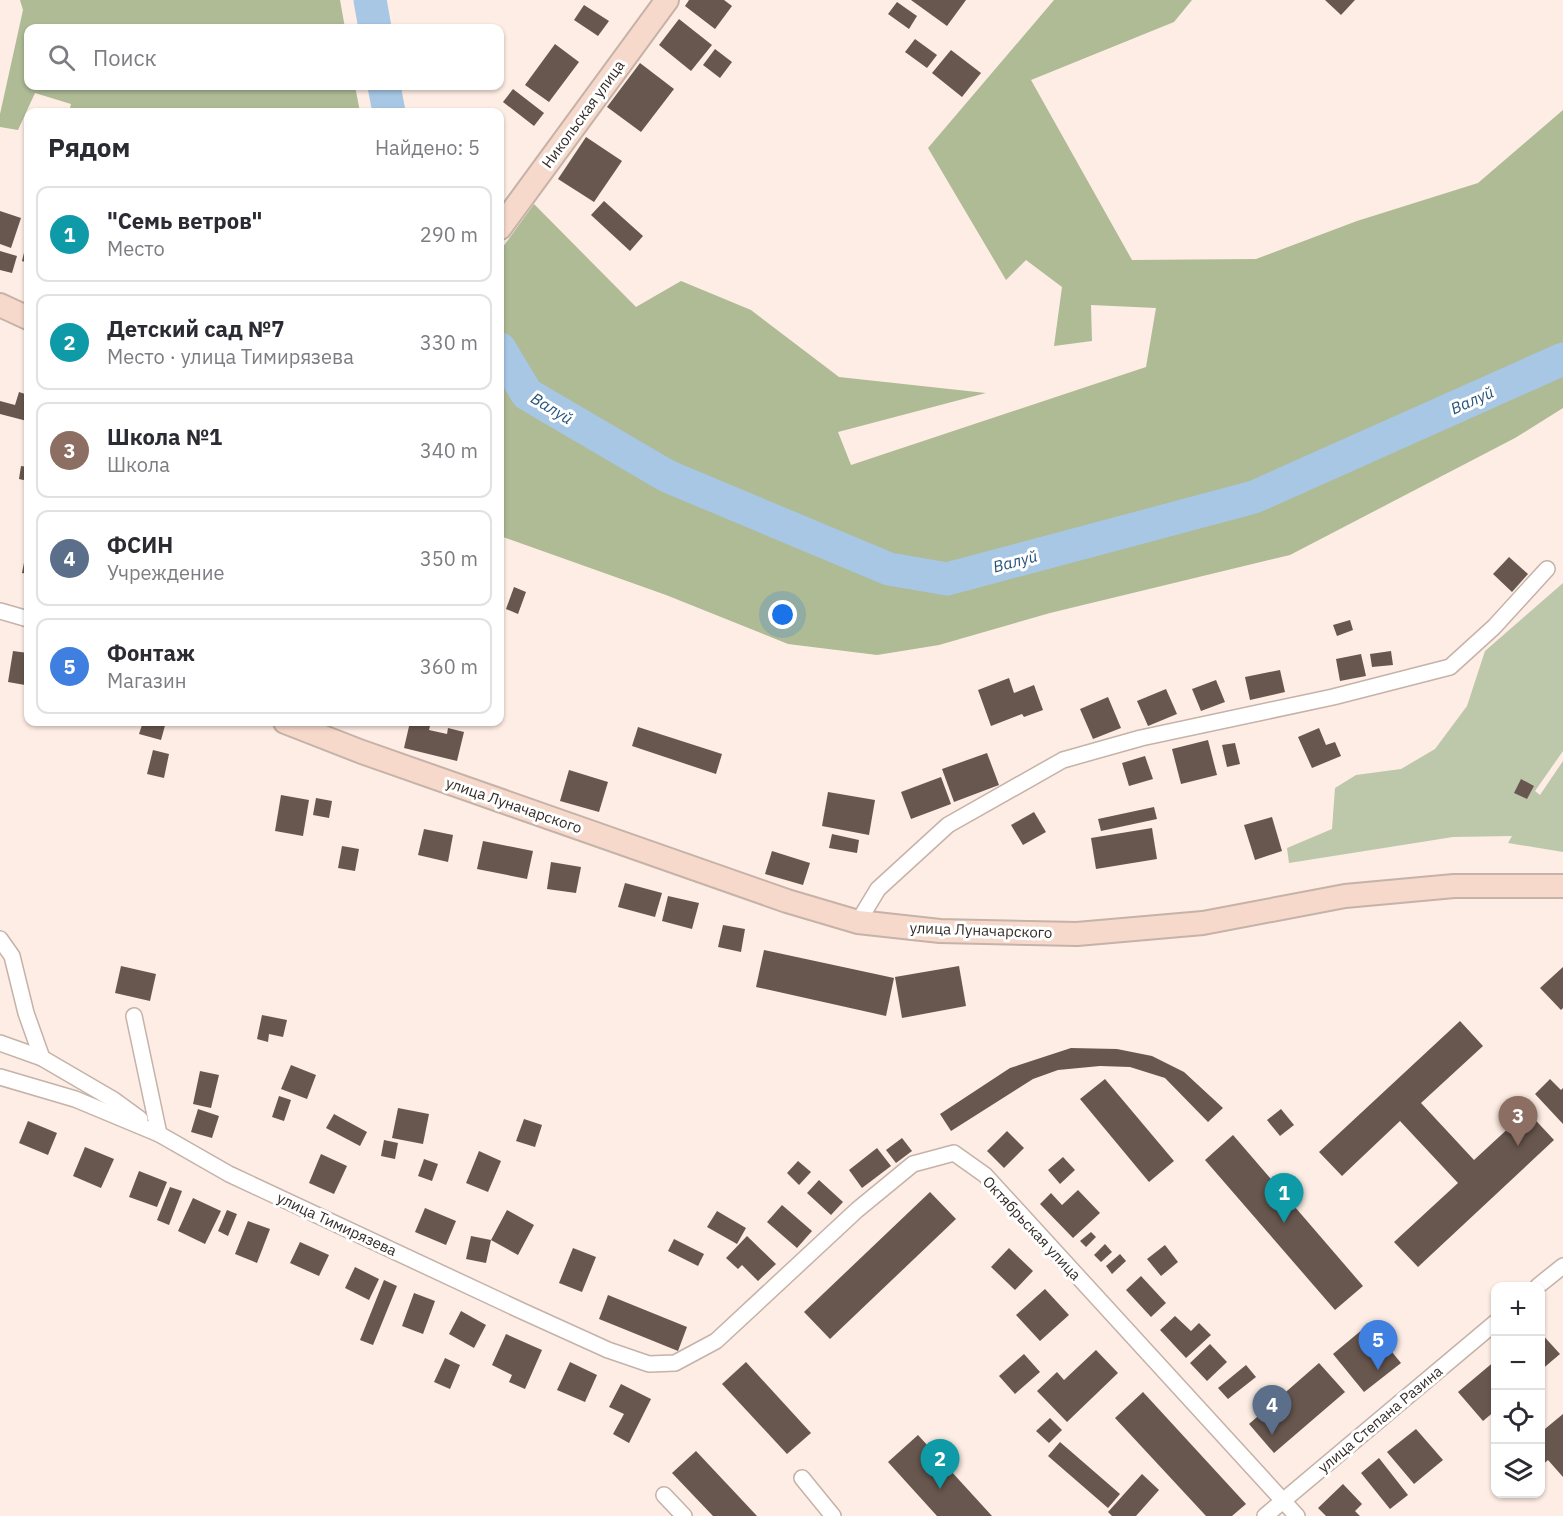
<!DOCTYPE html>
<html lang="ru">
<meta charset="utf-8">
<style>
body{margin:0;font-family:"IBM Plex Sans",sans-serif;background:#f7f7f7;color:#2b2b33}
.controls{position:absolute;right:18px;bottom:18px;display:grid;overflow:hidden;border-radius:12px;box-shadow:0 2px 4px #0004}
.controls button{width:54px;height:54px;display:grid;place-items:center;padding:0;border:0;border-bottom:2px solid #e1e1e2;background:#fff;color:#2b2b33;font:30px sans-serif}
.you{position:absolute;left:783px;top:615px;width:21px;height:21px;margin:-15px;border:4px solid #fff;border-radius:50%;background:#1a73e8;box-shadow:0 0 0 9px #1a73e833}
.badge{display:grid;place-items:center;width:39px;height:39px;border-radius:50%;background:#7c3aed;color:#fff;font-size:20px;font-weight:700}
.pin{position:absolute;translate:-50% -50px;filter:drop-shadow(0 2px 3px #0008)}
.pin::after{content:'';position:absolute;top:32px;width:21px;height:18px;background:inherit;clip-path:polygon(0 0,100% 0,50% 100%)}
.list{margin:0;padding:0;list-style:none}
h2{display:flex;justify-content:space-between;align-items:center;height:78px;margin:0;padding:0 24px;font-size:26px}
h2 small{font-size:20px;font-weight:400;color:#7c7c81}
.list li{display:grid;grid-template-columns:39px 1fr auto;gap:18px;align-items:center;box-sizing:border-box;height:96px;margin:0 12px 12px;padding:0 12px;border:2px solid #e1e1e2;border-radius:12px}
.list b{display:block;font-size:22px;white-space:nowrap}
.list p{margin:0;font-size:20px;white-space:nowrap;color:#7c7c81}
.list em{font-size:20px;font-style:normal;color:#7c7c81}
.icon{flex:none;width:33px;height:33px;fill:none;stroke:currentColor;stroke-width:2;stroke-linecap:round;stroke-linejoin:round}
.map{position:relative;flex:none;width:1563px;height:1516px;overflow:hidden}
.search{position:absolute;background:#fff;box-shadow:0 2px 4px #0004;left:24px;top:24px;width:480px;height:66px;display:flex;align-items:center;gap:15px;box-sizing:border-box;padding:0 21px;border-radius:12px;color:#7c7c81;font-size:22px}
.panel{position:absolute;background:#fff;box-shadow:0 2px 4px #0004;left:24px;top:108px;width:480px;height:618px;border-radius:12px}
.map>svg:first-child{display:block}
.green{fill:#bdc7aa}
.forest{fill:#aebb95}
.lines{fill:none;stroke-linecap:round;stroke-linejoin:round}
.river{stroke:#a7c7e4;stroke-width:33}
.building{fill:#68574e}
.minor-casing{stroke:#c5b2a8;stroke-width:18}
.secondary-casing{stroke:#c5b2a8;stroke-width:26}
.minor{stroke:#fff;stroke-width:15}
.secondary{stroke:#f6d9cb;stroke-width:22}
.labels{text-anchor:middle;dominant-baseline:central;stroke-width:6;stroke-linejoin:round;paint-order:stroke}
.street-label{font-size:15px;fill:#352d29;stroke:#fff}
.water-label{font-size:16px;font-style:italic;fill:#23537a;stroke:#fff}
</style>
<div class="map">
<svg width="1563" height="1516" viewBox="0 0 1563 1516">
<rect width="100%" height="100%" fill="#fdede4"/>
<!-- green -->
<polygon class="green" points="1563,583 1563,751 1535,791 1540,795 1563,761 1563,852 1508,843 1512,836 1453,837 1289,863 1287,848 1332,829 1335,788 1356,775 1401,769 1435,749 1467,706 1485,651"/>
<!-- forest -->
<g class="forest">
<polygon points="20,0 340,0 345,28 28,28 28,86 355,86 360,112 69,112 71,104 35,93 18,130 0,127 0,114 23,10"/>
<polygon points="1054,0 1192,0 1174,22 1031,80 1132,260 1256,259 1357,221 1478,183 1563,110 1563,408 1515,438 1290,555 1050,613 939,645 877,655 788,644 666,595 500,536 500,251 534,204 636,307 681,281 751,310 839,377 986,393 838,432 851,465 1146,367 1156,308 1091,305 1092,341 1054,346 1062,287 1026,260 1006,280 928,148"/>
</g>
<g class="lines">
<!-- river -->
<g class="river">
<polyline points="370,0 375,28"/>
<polyline points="384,86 389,112"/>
<polyline points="500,349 527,394 667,476 889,569 947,579 1254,497 1563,359"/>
</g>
</g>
<!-- building -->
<g class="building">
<polygon points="689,0 724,0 732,6 715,29 685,6"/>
<polygon points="911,0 966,0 947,26"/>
<polygon points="1325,0 1355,0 1341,15"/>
<polygon points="897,2 917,16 909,29 888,14"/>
<polygon points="584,5 609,21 598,36 574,20"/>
<polygon points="679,19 712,45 691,71 659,45"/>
<polygon points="915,39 937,55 927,68 905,52"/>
<polygon points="555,44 579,62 549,102 525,85"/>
<polygon points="715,49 732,62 720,78 703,65"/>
<polygon points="951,50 981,73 962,97 932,73"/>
<polygon points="640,63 674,89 641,132 607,107"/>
<polygon points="513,89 544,113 534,126 503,102"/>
<polygon points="586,137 622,161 594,202 558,179"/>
<polygon points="604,201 643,236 630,251 591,215"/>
<polygon points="0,211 21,218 11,248 0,244"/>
<polygon points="28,236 28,263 22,261"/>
<polygon points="0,251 17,256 12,273 0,270"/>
<polygon points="19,392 28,395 27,421 0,414 0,401 15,405"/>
<polygon points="21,466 28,467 28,481 19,479"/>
<polygon points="27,547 28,547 28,574 22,573"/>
<polygon points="1509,557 1528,574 1512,592 1493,574"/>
<polygon points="514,587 526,592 518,614 506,609"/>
<polygon points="1350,620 1353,630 1337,636 1333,625"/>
<polygon points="13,651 28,653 25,685 8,682"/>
<polygon points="1391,651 1393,665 1372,667 1370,654"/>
<polygon points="1361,654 1366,676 1340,681 1336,659"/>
<polygon points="1280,670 1285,692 1250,700 1245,677"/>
<polygon points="1009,678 1014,693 1034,685 1043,710 1024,717 1022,714 991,726 978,690"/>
<polygon points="1216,680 1225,702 1201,711 1192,689"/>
<polygon points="1166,689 1177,714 1148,726 1137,701"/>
<polygon points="1108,697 1121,728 1093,739 1080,709"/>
<polygon points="143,722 166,722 161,740 139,734"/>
<polygon points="410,722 431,722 429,730 447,734 448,728 464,732 457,761 404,748"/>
<polygon points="638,727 722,754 716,774 632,746"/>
<polygon points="1319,728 1326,745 1335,742 1341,756 1312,768 1298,737"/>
<polygon points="1208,740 1217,775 1181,784 1172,749"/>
<polygon points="1235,743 1240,764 1227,767 1222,745"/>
<polygon points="153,750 169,754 164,778 147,774"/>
<polygon points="987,753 999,785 954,802 942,769"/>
<polygon points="1145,756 1153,779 1129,786 1122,763"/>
<polygon points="569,770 608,782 599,812 560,801"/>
<polygon points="941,777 951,804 911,819 901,792"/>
<polygon points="1521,779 1534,786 1527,799 1514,793"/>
<polygon points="828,792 875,800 869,835 822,826"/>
<polygon points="281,795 309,800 303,836 275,831"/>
<polygon points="316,798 332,801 329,818 313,815"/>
<polygon points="1154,807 1157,819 1101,831 1098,819"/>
<polygon points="1034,812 1046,832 1023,845 1011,825"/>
<polygon points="1272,817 1282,851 1255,860 1244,825"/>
<polygon points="1152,828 1157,859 1096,869 1091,838"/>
<polygon points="424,829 453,835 448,862 418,855"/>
<polygon points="832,834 859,840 857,853 829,848"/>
<polygon points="483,841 533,851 527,879 477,869"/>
<polygon points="342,846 359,849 355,871 338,868"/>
<polygon points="772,851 810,863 803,885 765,874"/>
<polygon points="551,862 581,867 576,893 547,889"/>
<polygon points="625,883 662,893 655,917 618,907"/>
<polygon points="668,896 699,903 692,929 662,921"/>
<polygon points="723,925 745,929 741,952 718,947"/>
<polygon points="764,950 894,978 886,1016 756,987"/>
<polygon points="121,966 156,974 150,1001 115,993"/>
<polygon points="959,966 966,1006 902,1018 895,977"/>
<polygon points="1563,967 1563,1008 1561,1010 1540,988"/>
<polygon points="262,1015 287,1020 283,1037 269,1034 268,1042 257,1039"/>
<polygon points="1460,1021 1483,1046 1421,1103 1474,1160 1527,1111 1554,1140 1418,1267 1394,1242 1458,1183 1400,1121 1342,1176 1319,1152"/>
<polygon points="1071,1048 1117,1049 1152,1056 1184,1072 1223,1108 1208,1122 1165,1078 1130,1067 1100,1066 1058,1070 1033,1079 951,1131 940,1114 1010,1068"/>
<polygon points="291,1065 316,1075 307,1099 281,1089"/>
<polygon points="200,1071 219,1075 211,1108 193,1104"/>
<polygon points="1105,1079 1174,1161 1149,1182 1080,1099"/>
<polygon points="1550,1079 1561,1090 1563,1088 1563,1124 1535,1094"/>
<polygon points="279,1096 291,1100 284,1121 272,1117"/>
<polygon points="398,1108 429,1114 423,1144 392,1138"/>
<polygon points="198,1109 219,1116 212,1138 191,1132"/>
<polygon points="1281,1109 1294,1125 1280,1136 1267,1120"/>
<polygon points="334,1114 367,1132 360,1146 326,1128"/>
<polygon points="524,1119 542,1125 535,1147 516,1141"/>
<polygon points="28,1121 57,1133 48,1155 19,1143"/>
<polygon points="1007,1131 1024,1148 1004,1168 987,1151"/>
<polygon points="1233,1135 1363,1286 1335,1310 1205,1160"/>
<polygon points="902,1138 912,1151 896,1163 886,1150"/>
<polygon points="384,1140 398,1143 395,1159 381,1156"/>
<polygon points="85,1147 114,1159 101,1188 73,1176"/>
<polygon points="877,1148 891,1166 862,1188 849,1170"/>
<polygon points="479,1151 501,1161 488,1192 466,1183"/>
<polygon points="321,1154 347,1166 334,1194 309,1183"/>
<polygon points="1063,1157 1075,1170 1060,1184 1048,1170"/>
<polygon points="424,1159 438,1164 432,1181 418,1176"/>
<polygon points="798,1161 811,1172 799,1185 787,1173"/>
<polygon points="139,1171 167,1182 157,1207 129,1197"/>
<polygon points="819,1180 843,1202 831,1215 807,1193"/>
<polygon points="170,1187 182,1191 169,1225 157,1220"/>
<polygon points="1078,1190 1100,1213 1073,1238 1040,1204 1051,1193 1062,1205"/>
<polygon points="930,1192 956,1219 830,1339 804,1312"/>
<polygon points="193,1198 221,1211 205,1244 178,1231"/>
<polygon points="782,1205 812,1231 797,1248 767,1222"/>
<polygon points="425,1208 456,1221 446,1245 415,1232"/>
<polygon points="227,1210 237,1214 228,1236 218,1231"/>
<polygon points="507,1210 534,1225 518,1255 491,1240 486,1263 466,1259 471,1236 491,1240"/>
<polygon points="717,1211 746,1228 737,1244 707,1227"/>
<polygon points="248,1221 270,1229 257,1263 235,1254"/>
<polygon points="1091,1232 1096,1237 1086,1247 1080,1241"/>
<polygon points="747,1236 776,1264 758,1281 742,1265 738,1269 726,1258"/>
<polygon points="674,1239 704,1254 698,1266 668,1251"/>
<polygon points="300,1242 329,1255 319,1276 290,1263"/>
<polygon points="1105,1244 1112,1252 1101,1262 1094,1255"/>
<polygon points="1165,1245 1178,1262 1161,1276 1147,1259"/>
<polygon points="573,1248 596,1257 582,1292 559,1283"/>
<polygon points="1009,1248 1033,1271 1015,1290 991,1267"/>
<polygon points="1120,1254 1126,1261 1112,1274 1106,1266"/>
<polygon points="355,1267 379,1279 369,1300 345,1288"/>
<polygon points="1141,1276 1166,1303 1151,1317 1126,1290"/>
<polygon points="384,1280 397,1286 373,1345 360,1340"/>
<polygon points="1045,1289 1069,1315 1040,1341 1016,1315"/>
<polygon points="414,1293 435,1301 423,1334 402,1326"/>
<polygon points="608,1295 687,1327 678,1351 599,1319"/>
<polygon points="461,1311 486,1325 474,1348 449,1334"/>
<polygon points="1175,1316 1191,1331 1199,1323 1211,1335 1186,1358 1160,1330"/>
<polygon points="1369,1324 1401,1363 1364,1392 1333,1354"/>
<polygon points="1540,1332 1560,1354 1540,1371"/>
<polygon points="506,1334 542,1350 525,1389 509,1382 512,1375 492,1365"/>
<polygon points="1210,1344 1227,1362 1207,1381 1190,1363"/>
<polygon points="1096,1350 1118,1373 1067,1422 1037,1391 1057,1372 1064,1380"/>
<polygon points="1024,1354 1040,1372 1015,1394 999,1376"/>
<polygon points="445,1358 460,1365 450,1389 434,1382"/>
<polygon points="1496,1360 1496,1410 1483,1421 1458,1392"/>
<polygon points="570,1362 597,1375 585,1402 557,1390"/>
<polygon points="746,1362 811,1433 787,1454 722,1384"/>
<polygon points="1319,1363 1345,1392 1274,1453 1249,1424"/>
<polygon points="1246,1365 1256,1377 1228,1399 1218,1388"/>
<polygon points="621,1384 651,1399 629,1443 613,1434 624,1414 609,1407"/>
<polygon points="1143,1392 1246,1504 1232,1516 1206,1516 1115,1418"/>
<polygon points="1563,1414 1563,1477 1548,1460 1540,1467 1540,1433"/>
<polygon points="1050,1418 1062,1430 1049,1443 1036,1431"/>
<polygon points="1416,1429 1443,1460 1414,1484 1387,1452"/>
<polygon points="918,1435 992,1516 937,1516 888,1462"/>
<polygon points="1060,1442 1120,1494 1108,1508 1048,1456"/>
<polygon points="696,1451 757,1516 713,1516 672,1473"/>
<polygon points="1379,1458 1408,1495 1390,1509 1361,1473"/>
<polygon points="1142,1474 1159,1490 1136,1516 1112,1516 1108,1512"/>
<polygon points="1343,1484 1362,1504 1355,1511 1360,1516 1326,1516 1318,1508"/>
</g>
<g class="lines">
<!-- minor casing -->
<g class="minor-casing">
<g id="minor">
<polyline points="0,611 28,619"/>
<polyline points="858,922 878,889 948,825 1063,760 1141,738 1333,697 1450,667 1494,627 1547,569"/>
<polyline points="0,939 12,956 26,1013 42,1058"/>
<polyline points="134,1016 159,1134"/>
<polyline points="0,1043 42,1058 114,1100 140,1119"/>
<polyline points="0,1077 75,1099 159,1134 229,1174 522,1311 608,1350 649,1364 675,1363 716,1341 857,1210 913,1164 954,1153 985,1175 1297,1516"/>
<polyline points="1538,1286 1563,1266"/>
<polyline points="802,1478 833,1516"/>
<polyline points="664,1495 684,1516"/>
<polyline points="1265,1516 1496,1322"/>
</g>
</g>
<!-- secondary casing -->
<g class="secondary-casing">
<g id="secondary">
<polyline points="500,228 667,0"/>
<polyline points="0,305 28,318"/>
<polyline points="285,722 362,752 787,901 858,922 940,931 1077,934 1203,923 1345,896 1454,886 1563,886"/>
</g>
</g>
<!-- minor -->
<use href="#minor" class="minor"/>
<!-- secondary -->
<use href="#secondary" class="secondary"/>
</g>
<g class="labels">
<!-- street labels -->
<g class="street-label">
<text transform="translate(583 114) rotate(-54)">Никольская улица</text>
<text transform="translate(514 805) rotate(19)">улица Луначарского</text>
<text transform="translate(981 930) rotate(2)">улица Луначарского</text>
<text transform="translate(337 1224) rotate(25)">улица Тимирязева</text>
<text transform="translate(1032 1228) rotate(47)">Октябрьская улица</text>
<text transform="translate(1380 1419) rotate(-40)">улица Степана Разина</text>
</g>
<!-- water labels -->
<g class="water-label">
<text transform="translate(1472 400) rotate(-24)">Валуй</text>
<text transform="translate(552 408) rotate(31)">Валуй</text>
<text transform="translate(1015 561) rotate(-15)">Валуй</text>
</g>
</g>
</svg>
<div class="controls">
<button>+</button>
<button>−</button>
<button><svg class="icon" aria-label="locate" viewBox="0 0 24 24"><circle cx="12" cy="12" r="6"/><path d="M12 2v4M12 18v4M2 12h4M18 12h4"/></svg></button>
<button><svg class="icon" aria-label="layers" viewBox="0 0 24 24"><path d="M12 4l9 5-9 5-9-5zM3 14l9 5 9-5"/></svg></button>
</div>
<div class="you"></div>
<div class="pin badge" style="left:1284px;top:1223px;background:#0f9aa8">1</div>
<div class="pin badge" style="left:940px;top:1489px;background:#0f9aa8">2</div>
<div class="pin badge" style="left:1518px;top:1146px;background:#8d6e63">3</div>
<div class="pin badge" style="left:1272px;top:1435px;background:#5c6f8a">4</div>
<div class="pin badge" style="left:1378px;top:1370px;background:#3f7fe0">5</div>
<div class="search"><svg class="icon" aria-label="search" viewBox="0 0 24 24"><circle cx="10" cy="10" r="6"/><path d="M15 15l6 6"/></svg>Поиск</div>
<section class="panel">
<h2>Рядом<small>Найдено: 5</small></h2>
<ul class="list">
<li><span class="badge" style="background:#0f9aa8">1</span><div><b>&quot;Семь ветров&quot;</b><p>Место</p></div><em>290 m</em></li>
<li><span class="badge" style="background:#0f9aa8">2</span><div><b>Детский сад №7</b><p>Место · улица Тимирязева</p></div><em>330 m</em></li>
<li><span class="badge" style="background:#8d6e63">3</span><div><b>Школа №1</b><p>Школа</p></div><em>340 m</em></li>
<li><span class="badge" style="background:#5c6f8a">4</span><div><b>ФСИН</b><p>Учреждение</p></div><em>350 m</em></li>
<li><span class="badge" style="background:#3f7fe0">5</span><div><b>Фонтаж</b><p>Магазин</p></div><em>360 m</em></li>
</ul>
</section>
</div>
